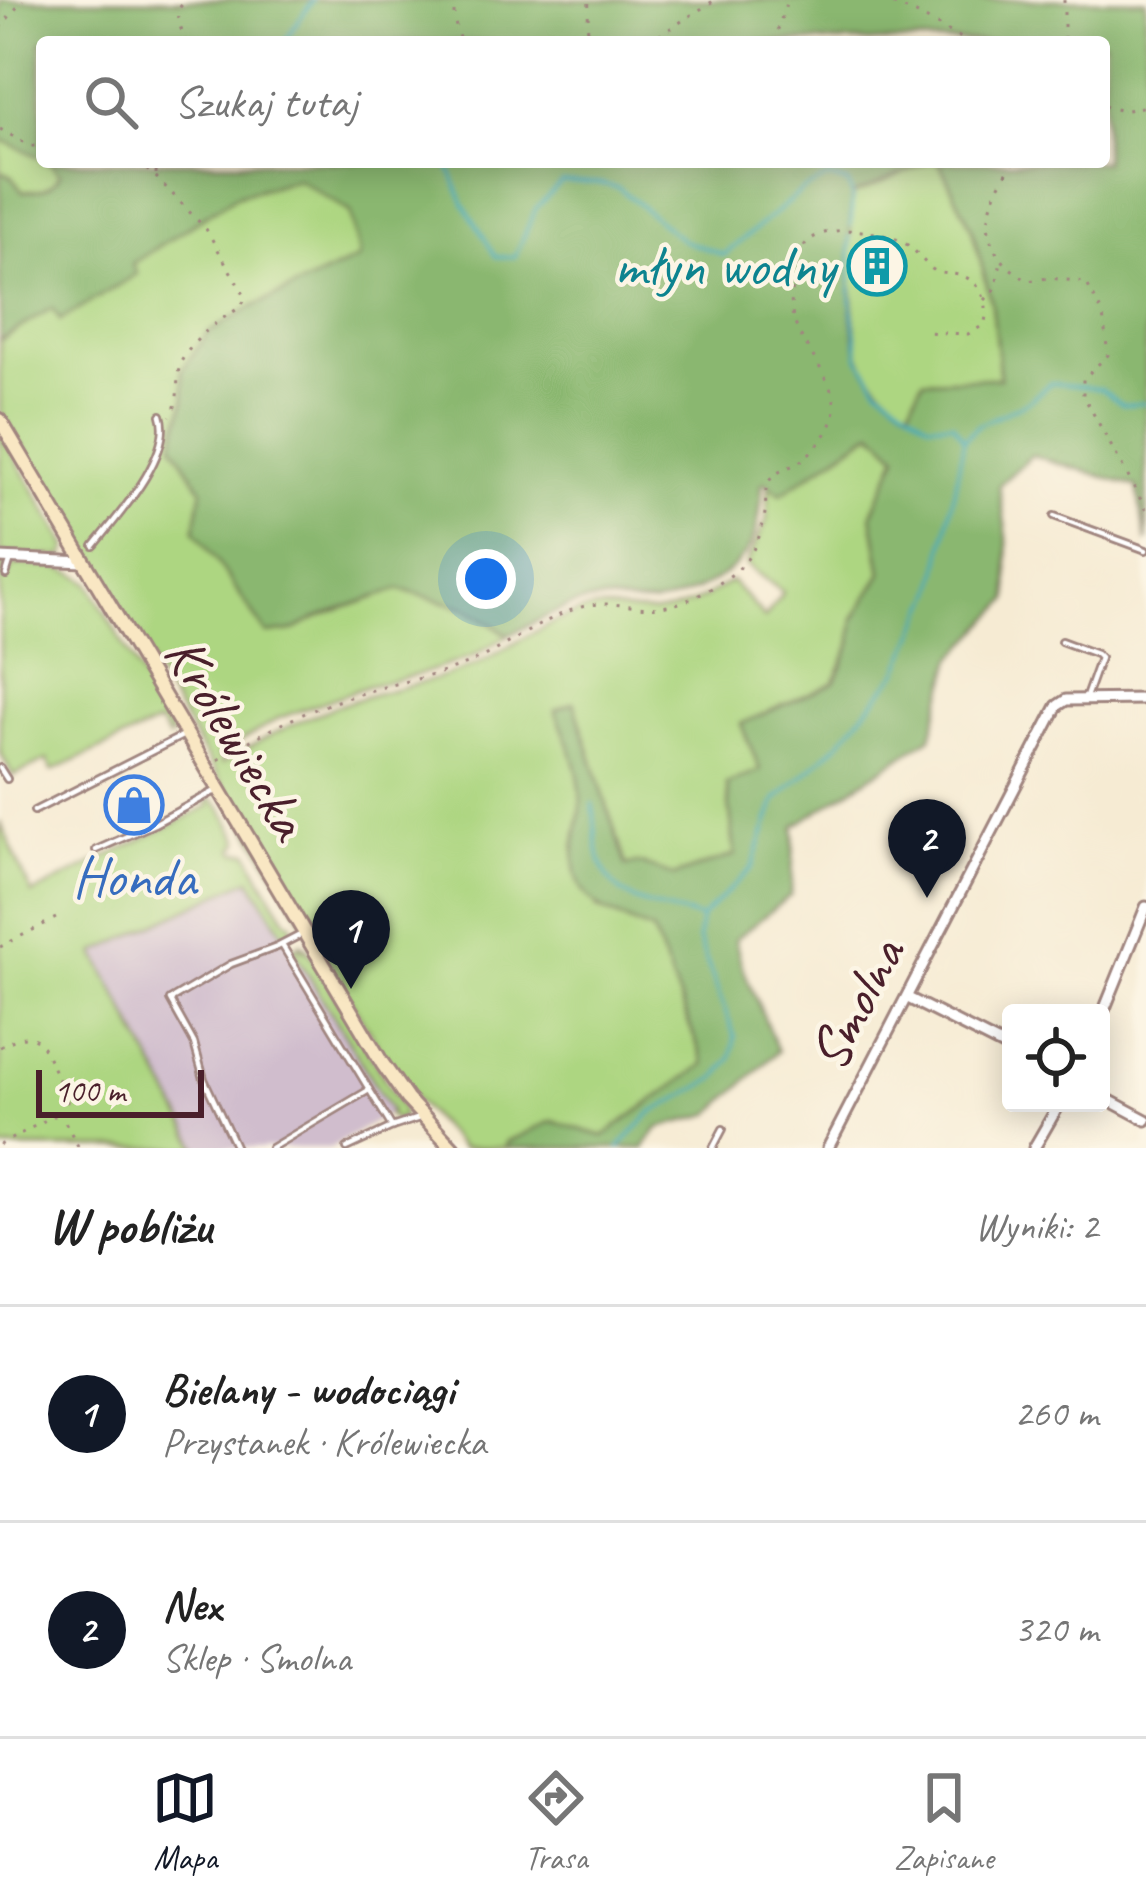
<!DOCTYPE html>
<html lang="pl">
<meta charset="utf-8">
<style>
body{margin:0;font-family:Caveat,sans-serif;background:#f2f2f2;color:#222}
.controls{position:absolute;right:36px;bottom:36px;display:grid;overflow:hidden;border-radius:12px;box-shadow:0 6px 30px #0003}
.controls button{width:108px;height:108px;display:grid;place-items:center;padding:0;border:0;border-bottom:3px solid #e0e0e0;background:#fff;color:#222;font:60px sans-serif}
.scale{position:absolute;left:36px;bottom:30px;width:168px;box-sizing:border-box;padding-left:12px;border:6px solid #4a1f2b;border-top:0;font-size:33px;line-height:42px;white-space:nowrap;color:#4a1f2b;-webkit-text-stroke:9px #fcf5e5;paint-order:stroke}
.you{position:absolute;left:486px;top:579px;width:42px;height:42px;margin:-30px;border:9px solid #fff;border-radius:50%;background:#1a73e8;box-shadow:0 0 0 18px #1a73e833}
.badge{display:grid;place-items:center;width:78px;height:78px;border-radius:50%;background:#111827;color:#fff;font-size:39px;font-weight:700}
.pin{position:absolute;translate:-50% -99px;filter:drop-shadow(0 3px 6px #0008)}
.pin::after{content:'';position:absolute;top:63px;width:42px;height:36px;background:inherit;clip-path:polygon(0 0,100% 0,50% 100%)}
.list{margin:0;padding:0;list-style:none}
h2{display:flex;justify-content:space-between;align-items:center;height:156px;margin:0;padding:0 48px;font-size:51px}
h2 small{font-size:39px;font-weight:400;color:#767676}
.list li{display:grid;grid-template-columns:78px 1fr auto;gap:36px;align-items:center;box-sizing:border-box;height:216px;padding:0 48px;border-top:3px solid #e0e0e0}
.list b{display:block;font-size:45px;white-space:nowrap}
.list p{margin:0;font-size:39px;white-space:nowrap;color:#767676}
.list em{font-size:39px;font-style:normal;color:#767676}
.icon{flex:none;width:66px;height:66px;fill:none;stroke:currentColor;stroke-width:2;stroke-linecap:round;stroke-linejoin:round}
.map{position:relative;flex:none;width:1146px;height:1148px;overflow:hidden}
.search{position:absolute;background:#fff;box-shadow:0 6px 30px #0003;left:36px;right:36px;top:36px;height:132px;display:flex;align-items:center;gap:30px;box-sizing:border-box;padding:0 42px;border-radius:12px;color:#767676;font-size:45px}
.sheet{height:588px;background:#fff}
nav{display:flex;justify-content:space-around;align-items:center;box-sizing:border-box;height:168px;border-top:3px solid #e0e0e0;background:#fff;font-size:33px;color:#767676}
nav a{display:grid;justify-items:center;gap:6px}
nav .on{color:#111827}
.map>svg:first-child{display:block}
.industrial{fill:#d0bdcd}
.green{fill:#add681;stroke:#7c7a56;stroke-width:3}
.forest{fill:#8ab76f;stroke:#6a6b4d;stroke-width:3}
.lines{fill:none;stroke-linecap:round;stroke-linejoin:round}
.stream{stroke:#3eaabe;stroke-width:3}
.service-casing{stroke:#a0857f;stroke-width:10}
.minor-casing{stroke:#a0857f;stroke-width:15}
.secondary-casing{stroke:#a0857f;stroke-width:18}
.path{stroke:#a0857f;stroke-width:3;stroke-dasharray:3 9;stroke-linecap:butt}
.service{stroke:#fff;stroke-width:4.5}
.minor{stroke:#fff;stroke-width:9}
.secondary{stroke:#f9e7c3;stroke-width:12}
.labels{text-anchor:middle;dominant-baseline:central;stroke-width:9;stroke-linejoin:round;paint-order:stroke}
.culture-label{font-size:57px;fill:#0d838f;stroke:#fcf5e5;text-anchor:end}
.street-label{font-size:57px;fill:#4a1f2b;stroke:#fcf5e5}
.shop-label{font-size:57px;fill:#366cbe;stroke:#fcf5e5}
</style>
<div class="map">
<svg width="1146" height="1148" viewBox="0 0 1146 1148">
<rect width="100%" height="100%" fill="#fcf5e5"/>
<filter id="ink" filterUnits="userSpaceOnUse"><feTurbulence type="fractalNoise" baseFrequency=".00833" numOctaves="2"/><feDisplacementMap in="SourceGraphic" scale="24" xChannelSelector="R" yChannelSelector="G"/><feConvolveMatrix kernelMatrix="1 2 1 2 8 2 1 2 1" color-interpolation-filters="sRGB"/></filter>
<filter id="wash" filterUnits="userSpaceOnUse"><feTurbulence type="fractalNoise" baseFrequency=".004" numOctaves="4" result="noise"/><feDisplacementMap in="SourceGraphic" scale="48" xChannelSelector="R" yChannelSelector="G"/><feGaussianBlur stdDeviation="2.7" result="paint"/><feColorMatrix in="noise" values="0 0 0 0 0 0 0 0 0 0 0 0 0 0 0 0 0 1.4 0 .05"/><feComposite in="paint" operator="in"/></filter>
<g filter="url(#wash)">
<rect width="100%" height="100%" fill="#f6ebd3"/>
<!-- industrial -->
<polygon class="industrial" points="251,879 391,1112 330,1148 198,1148 95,952"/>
<!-- green -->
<g class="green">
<path d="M0 139 42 158V162L53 164 60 174C51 190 41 192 22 191L12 177 0 171Z"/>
<polygon points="929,162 939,162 972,229 992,304 1000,379 923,380 910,410 878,386 859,358 849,259 852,195"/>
<path d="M299 179 350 212 360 258 246 310 182 370 185 400 173 444 291 631 326 614 399 589 466 608 509 635 472 657 421 674 368 686 279 718 218 755 222 763C271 733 315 711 371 695 407 685 443 680 477 664 512 647 544 622 583 611 605 605 625 612 646 612 678 614 705 598 731 581L765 618 783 592 746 565 767 520 769 486 782 493 874 431 898 455 872 514 882 573 854 619 852 642 834 682 742 724 761 771 727 784 735 855 674 876 638 863 626 866 574 702 556 710 578 769 582 804 574 848 597 908 653 932 705 1064 603 1137 552 1121 506 1142V1148H461L414 1098 390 1066 0 411V340L53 307 61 320 136 274 132 264 237 195Z"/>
<polygon points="0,432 68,547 64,557 0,554"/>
<path d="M0 564H6L5 575H9L12 565C40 566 67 564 89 583L173 734 169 738 159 723 52 771 47 760 13 776 0 752Z"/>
<path d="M212 799 222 809 240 841 234 849 236 852H249C259 878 273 898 287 921L291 922 293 930 286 938 250 879 95 953 198 1148H0V822L32 894 209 806 207 802Z"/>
<polygon points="299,942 306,947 401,1107 403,1112 402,1117 395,1120 388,1114 391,1111 292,948 296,946 303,950"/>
</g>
<!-- forest -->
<path class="forest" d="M0 0H1146V542L1137 487 1032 455 999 485 1007 537 1009 600 953 658 931 737 795 826 791 895 735 939 741 963 778 1051 711 1114 658 1128 644 1148H506V1143L552 1121 603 1136 705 1064 653 932C608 912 569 905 575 845 576 829 582 814 581 799 580 767 567 739 555 710L574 702 626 866 638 863 674 876 735 855 727 784 760 770 741 724 835 682 852 643 854 619 882 573 872 514 898 455 873 431 781 494 765 482 762 484C760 539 750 565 699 589 685 596 669 602 654 604 629 606 606 596 578 604 555 610 531 625 509 635L466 608 399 589 326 614 291 631 267 634 195 530 202 490 173 444 185 400 182 370 208 333 246 310 360 258 350 212 298 179 237 195 132 264 137 274 60 320 52 308 0 340V171L12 177 22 191C40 192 51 190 60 174L49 162H929L852 195C850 232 846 333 863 363 874 384 891 396 909 409L923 380 1000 378 992 304 972 229 939 162H1104V42H42V158L0 139Z"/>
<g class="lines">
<!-- stream -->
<g class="stream">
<polyline points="284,42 313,0"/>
<polyline points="447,162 464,204 496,257 515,257 536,208 562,182 598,183 619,188 682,240 724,255 803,190 828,178 848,183 852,195 851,226"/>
<polyline points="850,236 851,297 859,358 878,386 928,423 953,423 963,438"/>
<polyline points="965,438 978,425 1029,401 1050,383 1101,389 1123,405 1146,403"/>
<path d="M593 804C596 826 595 852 605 872 620 906 668 908 699 918"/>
<polyline points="619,1148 650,1114 715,1079 731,1059 735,1037 698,939 700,919 752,868 776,800 839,743 898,672 935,590 964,439"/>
</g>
</g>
</g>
<g filter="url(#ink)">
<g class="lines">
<!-- service casing -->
<g class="service-casing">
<g id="service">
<polyline points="1054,516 1146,550"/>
<path d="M94 546C118 516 174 454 161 415"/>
<polyline points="6,575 11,559"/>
<polyline points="1061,641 1096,654 1100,658 1086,697"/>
<polyline points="0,768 7,779"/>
<polyline points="34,811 184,735"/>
<polyline points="96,850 154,824 219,789"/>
<polyline points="282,945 392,1127"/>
<polyline points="236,1148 204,1079 194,1043 170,1000 231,964 277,947 304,933"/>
<polyline points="271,1148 369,1090"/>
<polyline points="347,1148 392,1127 419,1118"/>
<polyline points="713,1148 723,1129"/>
</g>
</g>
<!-- minor casing -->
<g class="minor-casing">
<g id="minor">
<polyline points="0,558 84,562"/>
<polyline points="908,998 1011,1050"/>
<polyline points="1101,1018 1146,907"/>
<polyline points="1101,1096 1146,1120"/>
<polyline points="828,1148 1057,706 1066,700 1146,699"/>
<polyline points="1034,1148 1060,1103"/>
</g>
</g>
<!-- secondary casing -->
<g class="secondary-casing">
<polyline id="secondary" points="0,420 382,1063 407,1099 453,1148"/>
</g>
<!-- path -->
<g class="path">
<polyline points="454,0 454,19 460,42"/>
<polyline points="882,0 914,13 969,42"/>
<polyline points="1064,0 1064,42"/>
<polyline points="0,28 23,0"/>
<path d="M185 42C182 25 169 14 187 0"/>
<polyline points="587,42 589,0"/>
<polyline points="596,42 611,37 616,42"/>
<polyline points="649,42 715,0"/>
<polyline points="774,42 787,0"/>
<polyline points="1104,106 1123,111 1146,106"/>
<polyline points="0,129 30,146 42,146"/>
<path d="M137 162 155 176 206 229 246 298C239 311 228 314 216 323 204 332 190 346 182 360 173 377 183 399 170 416"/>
<path d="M1014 162C993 191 974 231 1004 262 1010 269 1020 275 1027 281L1049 278 1086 282 1103 315 1108 355 1083 379V395L1146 509"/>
<polyline points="156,174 157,162"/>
<polyline points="985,300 995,289 1001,262"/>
<path d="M218 760C269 728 307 709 366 692 401 681 437 677 471 662 509 646 543 617 585 606 603 602 620 605 639 607 673 611 704 595 731 575 750 562 762 536 765 513 767 505 764 494 767 486 771 471 792 468 802 460 815 449 830 433 834 416 841 385 800 346 793 317 789 303 793 285 796 272 798 263 799 254 804 246 821 221 884 230 906 244 917 251 923 262 932 269 941 275 949 273 959 275 981 280 991 304 984 325L968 334 925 332"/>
<polyline points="0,947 56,918"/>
<path d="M0 1047C15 1039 27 1031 41 1043L68 1099 62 1116 79 1148"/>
<polyline points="0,1145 53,1116 62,1116"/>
</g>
<!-- service -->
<use href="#service" class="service"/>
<!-- minor -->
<use href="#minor" class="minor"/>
<!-- secondary -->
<use href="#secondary" class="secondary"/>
</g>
</g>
<!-- icons -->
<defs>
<g id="building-ring" transform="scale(3)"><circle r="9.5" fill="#fcf5e5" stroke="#0f9aa8" stroke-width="1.5"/><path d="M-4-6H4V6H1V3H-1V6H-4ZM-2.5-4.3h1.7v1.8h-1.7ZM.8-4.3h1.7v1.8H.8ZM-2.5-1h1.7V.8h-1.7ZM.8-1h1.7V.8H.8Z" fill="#0f9aa8"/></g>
<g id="shop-ring" transform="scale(3)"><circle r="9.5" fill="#fcf5e5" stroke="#3f7fe0" stroke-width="1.5"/><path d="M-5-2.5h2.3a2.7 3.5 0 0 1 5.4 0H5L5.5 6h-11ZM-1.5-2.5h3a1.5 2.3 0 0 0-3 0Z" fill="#3f7fe0"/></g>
</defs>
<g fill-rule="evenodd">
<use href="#building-ring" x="877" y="266"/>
<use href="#shop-ring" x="134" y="805"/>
</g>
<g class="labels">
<!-- culture labels -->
<g class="culture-label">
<text x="835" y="266">młyn wodny</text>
</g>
<!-- street labels -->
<g class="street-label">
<text transform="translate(237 737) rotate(59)">Królewiecka</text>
<text transform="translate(856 1004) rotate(-62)">Smolna</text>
</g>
<!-- shop labels -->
<g class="shop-label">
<text x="134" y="877">Honda</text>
</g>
</g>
</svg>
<div class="controls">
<button><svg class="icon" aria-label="locate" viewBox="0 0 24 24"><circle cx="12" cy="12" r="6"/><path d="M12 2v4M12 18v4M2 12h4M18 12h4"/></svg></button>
</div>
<div class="scale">100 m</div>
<div class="you"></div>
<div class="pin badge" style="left:351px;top:989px">1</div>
<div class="pin badge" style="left:927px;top:898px">2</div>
<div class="search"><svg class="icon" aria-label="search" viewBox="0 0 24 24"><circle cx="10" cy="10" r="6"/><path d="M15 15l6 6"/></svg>Szukaj tutaj</div>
</div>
<section class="sheet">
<h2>W pobliżu<small>Wyniki: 2</small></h2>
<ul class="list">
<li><span class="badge">1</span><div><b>Bielany - wodociągi</b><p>Przystanek · Królewiecka</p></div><em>260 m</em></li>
<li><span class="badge">2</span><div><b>Nex</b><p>Sklep · Smolna</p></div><em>320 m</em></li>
</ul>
</section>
<nav>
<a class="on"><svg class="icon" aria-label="map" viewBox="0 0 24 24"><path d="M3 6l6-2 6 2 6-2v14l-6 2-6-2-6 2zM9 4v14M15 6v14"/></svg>Mapa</a>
<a><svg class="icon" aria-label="directions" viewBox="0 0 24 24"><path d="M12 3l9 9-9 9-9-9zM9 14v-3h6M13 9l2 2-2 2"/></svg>Trasa</a>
<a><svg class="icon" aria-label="saved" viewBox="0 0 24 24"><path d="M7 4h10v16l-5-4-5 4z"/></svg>Zapisane</a>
</nav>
